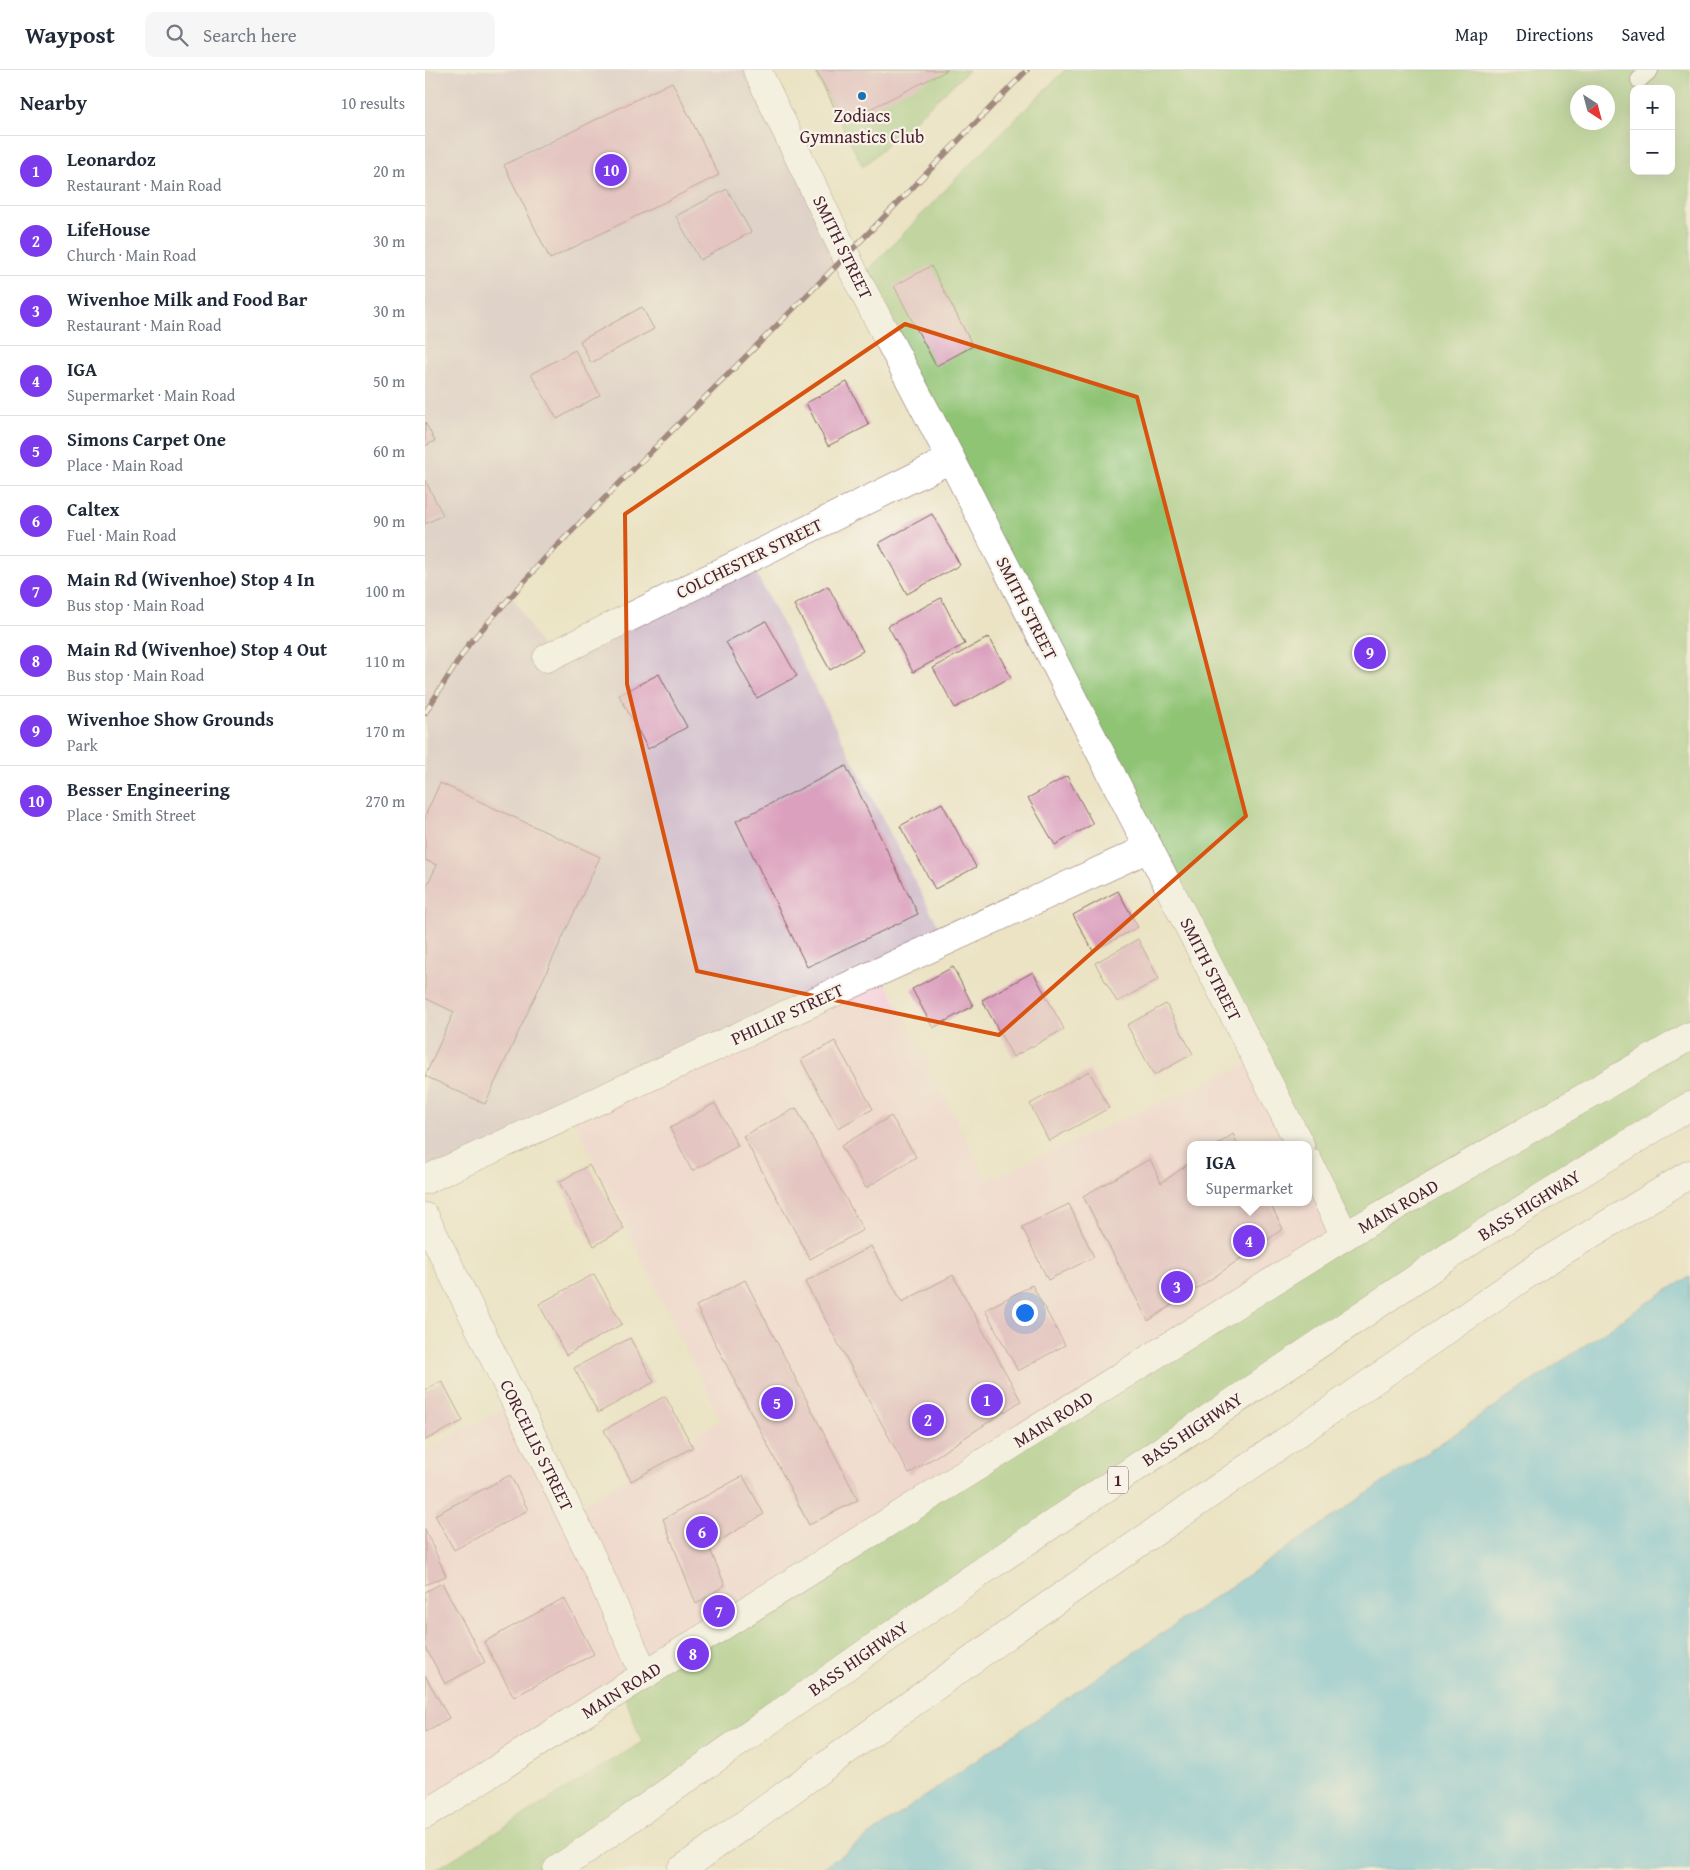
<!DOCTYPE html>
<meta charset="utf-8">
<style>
body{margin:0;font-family:"Gentium Book Plus",serif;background:#f6f6f7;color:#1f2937}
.controls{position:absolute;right:15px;top:15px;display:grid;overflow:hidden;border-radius:10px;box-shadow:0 5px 20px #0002}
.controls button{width:45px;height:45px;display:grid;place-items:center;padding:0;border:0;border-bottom:1px solid #e0e1e3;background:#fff;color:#1f2937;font:25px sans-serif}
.compass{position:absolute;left:1145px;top:15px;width:45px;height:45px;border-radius:50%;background:#fff;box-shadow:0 5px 20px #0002;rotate:144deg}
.you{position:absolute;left:599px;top:1242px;width:18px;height:18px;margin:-12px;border:4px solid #fff;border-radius:50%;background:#1a73e8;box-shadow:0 0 0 8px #1a73e833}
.badge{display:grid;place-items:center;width:32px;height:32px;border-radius:50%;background:#7c3aed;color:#fff;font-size:16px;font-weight:700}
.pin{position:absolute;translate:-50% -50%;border:2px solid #fff;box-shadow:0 1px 5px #0006}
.popup{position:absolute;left:762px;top:1071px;width:125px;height:65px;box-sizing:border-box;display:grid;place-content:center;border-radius:10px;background:#fff;filter:drop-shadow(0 1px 4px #0005);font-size:16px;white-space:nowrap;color:#747a83}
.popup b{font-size:19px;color:#1f2937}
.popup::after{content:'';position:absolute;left:50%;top:100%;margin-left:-10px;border:10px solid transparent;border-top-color:#fff}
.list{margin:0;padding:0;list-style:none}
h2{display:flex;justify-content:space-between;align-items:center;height:65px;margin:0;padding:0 20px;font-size:21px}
h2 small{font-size:16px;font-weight:400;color:#747a83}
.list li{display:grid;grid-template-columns:32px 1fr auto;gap:15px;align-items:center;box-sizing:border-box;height:70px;padding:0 20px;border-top:1px solid #e0e1e3}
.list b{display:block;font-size:19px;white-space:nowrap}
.list p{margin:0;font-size:16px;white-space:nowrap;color:#747a83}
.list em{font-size:16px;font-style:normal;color:#747a83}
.icon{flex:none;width:28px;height:28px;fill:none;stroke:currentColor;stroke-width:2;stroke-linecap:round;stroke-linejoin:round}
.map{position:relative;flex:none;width:1265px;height:1800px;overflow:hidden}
header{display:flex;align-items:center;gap:30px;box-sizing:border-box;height:70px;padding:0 25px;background:#fff;border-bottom:1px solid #e0e1e3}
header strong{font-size:24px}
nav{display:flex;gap:28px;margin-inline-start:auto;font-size:18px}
.search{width:350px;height:45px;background:#f6f6f7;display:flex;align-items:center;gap:12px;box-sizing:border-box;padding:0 18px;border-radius:10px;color:#747a83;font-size:19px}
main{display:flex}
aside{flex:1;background:#fff}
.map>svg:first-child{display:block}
.built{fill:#f5cfdb}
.industrial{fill:#d1bdcc}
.green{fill:#90c475;stroke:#6d7250;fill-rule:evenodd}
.water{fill:#5fbede;stroke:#546e84}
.building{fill:#dba0be}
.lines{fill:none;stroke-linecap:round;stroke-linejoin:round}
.service-casing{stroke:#826461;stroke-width:18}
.minor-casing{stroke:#826461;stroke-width:29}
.tertiary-casing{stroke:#826461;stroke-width:29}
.trunk-casing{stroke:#826461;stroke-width:29}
.service{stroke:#fff;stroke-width:16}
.minor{stroke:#fff;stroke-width:28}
.tertiary{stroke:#fff;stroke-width:28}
.trunk{stroke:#fff;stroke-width:28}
.rail-casing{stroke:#4a1f2b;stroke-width:5.5}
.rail{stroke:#f7f3e8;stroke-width:4;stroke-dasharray:11;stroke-linecap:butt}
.marked{fill:none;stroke:#d8530f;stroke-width:4;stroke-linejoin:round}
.poi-dot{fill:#1f6fb2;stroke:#f7f3e8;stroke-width:2}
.labels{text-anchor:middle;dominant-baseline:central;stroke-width:4.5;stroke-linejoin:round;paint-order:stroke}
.shield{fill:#f7f3e8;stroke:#7e5f64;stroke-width:1}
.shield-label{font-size:16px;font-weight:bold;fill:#4a1f2b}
.poi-label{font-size:18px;fill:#4a1f2b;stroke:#f7f3e8}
.street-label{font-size:18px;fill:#4a1f2b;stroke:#f7f3e8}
</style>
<header>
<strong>Waypost</strong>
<div class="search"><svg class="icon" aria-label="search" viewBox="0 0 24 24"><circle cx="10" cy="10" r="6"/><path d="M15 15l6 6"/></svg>Search here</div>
<nav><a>Map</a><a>Directions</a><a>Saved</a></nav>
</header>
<main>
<aside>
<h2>Nearby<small>10 results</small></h2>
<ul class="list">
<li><span class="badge">1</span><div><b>Leonardoz</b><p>Restaurant · Main Road</p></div><em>20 m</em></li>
<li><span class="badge">2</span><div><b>LifeHouse</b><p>Church · Main Road</p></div><em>30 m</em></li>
<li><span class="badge">3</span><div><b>Wivenhoe Milk and Food Bar</b><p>Restaurant · Main Road</p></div><em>30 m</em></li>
<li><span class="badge">4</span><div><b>IGA</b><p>Supermarket · Main Road</p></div><em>50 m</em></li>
<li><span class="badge">5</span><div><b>Simons Carpet One</b><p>Place · Main Road</p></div><em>60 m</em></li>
<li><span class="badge">6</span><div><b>Caltex</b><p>Fuel · Main Road</p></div><em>90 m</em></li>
<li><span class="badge">7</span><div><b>Main Rd (Wivenhoe) Stop 4 In</b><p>Bus stop · Main Road</p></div><em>100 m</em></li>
<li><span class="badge">8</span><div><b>Main Rd (Wivenhoe) Stop 4 Out</b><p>Bus stop · Main Road</p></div><em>110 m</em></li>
<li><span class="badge">9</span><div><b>Wivenhoe Show Grounds</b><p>Park</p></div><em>170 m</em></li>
<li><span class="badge">10</span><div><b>Besser Engineering</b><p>Place · Smith Street</p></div><em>270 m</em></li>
</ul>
</aside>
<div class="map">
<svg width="1265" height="1800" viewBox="0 0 1265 1800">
<rect width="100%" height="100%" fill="#f7f3e8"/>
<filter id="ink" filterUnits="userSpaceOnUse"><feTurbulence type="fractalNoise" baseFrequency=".02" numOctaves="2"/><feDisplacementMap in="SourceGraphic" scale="10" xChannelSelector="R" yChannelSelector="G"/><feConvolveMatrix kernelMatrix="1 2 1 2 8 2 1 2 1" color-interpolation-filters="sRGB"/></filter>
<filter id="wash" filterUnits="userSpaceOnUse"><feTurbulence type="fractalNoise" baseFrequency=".0096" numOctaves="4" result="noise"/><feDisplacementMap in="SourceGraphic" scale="20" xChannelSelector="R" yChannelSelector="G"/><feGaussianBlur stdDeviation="1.12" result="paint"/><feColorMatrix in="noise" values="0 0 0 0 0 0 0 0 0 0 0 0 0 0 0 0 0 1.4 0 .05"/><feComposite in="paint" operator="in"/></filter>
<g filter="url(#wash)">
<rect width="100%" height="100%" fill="#ebe3c4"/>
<!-- built -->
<polygon class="built" points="455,901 562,1110 833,989 875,1075 765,1075 765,1132 883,1132 883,1091 920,1166 0,1745 0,1381 90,1332 145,1442 296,1350 146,1044"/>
<!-- industrial -->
<polygon class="industrial" points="0,0 332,0 421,186 120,488 87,525 122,587 323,488 521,871 0,1110"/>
<!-- green -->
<g class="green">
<polygon points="389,0 544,0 438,97"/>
<path d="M640 0H1265V1036L132 1800H10L217 1672 197 1619 920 1166 433 211 546 93ZM1209 19H1246V101H1209ZM1152 22H1182V52H1152Z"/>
</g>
<!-- water -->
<polygon class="water" points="1265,1207 1265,1800 395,1800 573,1675 1235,1224"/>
<g id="blocks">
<!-- building -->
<g class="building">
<polygon points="391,0 523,0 417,53"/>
<polygon points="247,12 294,105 125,189 79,95"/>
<polygon points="302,119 326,162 275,190 251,146"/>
<polygon points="506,196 548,276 511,296 469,216"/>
<polygon points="217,237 229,259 166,293 155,271"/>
<polygon points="150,280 175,325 132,349 106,304"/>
<polygon points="422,312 444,355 403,376 381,333"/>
<polygon points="0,352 10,371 0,376"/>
<polygon points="0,410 18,445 0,454"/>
<polygon points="507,444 535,495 482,524 454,473"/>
<polygon points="403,516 438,581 405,600 369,535"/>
<polygon points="516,528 540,574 488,602 463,556"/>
<polygon points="341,551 372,606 332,628 301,572"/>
<polygon points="564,567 586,607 530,638 508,598"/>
<polygon points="234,604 262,657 223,679 194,625"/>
<polygon points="421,696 493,844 382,897 311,751"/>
<polygon points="642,706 668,754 630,775 603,728"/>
<polygon points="15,713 175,787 60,1034 0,1006 29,942 0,928 0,820 12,795 0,790 0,746"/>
<polygon points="517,733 551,797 510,819 475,756"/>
<polygon points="693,821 713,857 668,881 648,845"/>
<polygon points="713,869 734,909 692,932 670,893"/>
<polygon points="528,897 548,936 508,958 487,919"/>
<polygon points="608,902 639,959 588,987 557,930"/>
<polygon points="741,934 768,984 729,1005 702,955"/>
<polygon points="410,971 448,1039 413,1058 376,990"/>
<polygon points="664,1001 684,1038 624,1071 605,1034"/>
<polygon points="290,1033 313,1076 267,1101 245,1058"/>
<polygon points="371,1038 438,1160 385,1189 318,1066"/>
<polygon points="466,1046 491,1087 441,1118 416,1076"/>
<polygon points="808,1064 813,1075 792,1075"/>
<polygon points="725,1089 736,1113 765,1093 765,1132 844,1132 858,1159 789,1207 723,1251 658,1126"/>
<polygon points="164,1095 199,1159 169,1176 134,1112"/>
<polygon points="644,1134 669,1187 623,1210 597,1157"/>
<polygon points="446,1176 477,1232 528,1205 596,1331 484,1404 380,1212"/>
<polygon points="169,1204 197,1254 141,1285 114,1234"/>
<polygon points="320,1210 433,1430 384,1455 271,1236"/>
<polygon points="607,1215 640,1275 593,1301 560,1240"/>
<polygon points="205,1268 229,1312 173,1343 149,1298"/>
<polygon points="17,1311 38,1351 0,1370 0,1320"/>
<polygon points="240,1326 268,1377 206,1411 179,1360"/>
<polygon points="85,1405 103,1440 29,1480 10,1445"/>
<polygon points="318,1406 339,1444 284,1477 300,1515 271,1534 238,1449"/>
<polygon points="0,1459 21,1506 0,1515"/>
<polygon points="17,1513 60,1592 20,1614 0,1576 0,1522"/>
<polygon points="139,1528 169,1584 89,1627 59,1572"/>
<polygon points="0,1605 24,1648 0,1662"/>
</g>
</g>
</g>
<g filter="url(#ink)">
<use href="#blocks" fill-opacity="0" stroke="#826461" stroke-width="1"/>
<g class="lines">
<!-- service casing -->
<g class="service-casing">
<polyline id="service" points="1214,10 1225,0"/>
</g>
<!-- minor casing -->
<g class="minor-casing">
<g id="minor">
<polyline points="332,0 433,211 526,389 875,1075"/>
<polyline points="122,588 526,389"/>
<polyline points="883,1091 920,1166"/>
<polyline points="0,1110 724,778"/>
<polyline points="0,1147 167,1488 220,1605"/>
</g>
</g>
<!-- tertiary casing -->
<g class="tertiary-casing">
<polyline id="tertiary" points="0,1745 197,1619 920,1166 1265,966"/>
</g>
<!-- trunk casing -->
<g class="trunk-casing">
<g id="trunk">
<polyline points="132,1800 546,1509 1054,1166 1265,1036"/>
<polyline points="256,1800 601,1551 1120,1192 1265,1104"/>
</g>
</g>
<!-- service -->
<use href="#service" class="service"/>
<!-- minor -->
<use href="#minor" class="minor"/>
<!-- tertiary -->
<use href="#tertiary" class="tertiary"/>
<!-- trunk -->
<use href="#trunk" class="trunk"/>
<!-- rail casing -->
<g class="rail-casing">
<polyline id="rail" points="0,643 44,574 120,488 421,186 602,0"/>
</g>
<!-- rail -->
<use href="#rail" class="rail"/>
</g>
</g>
<!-- marked area -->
<path d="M0 0H1265V1800H0ZM480 254 712 327 821 746 574 965 272 901 202 614 200 444Z" fill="#ebe3c4" fill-opacity=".55" fill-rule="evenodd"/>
<path class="marked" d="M480 254 712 327 821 746 574 965 272 901 202 614 200 444Z"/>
<!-- markers -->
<circle class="poi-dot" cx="437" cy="26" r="5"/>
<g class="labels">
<!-- shield labels -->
<rect class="shield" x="683" y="1396.5" width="20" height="27" rx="4"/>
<g class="shield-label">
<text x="693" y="1410">1</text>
</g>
<!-- poi labels -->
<g class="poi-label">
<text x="437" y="45">Zodiacs<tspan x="437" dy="21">Gymnastics Club</tspan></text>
</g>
<!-- street labels -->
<g class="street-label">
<text transform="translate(418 177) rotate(64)">SMITH STREET</text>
<text transform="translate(324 488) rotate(-26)">COLCHESTER STREET</text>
<text transform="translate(602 538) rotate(63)">SMITH STREET</text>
<text transform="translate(786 899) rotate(63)">SMITH STREET</text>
<text transform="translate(362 944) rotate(-25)">PHILLIP STREET</text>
<text transform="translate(1104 1135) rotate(-32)">BASS HIGHWAY</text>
<text transform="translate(973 1136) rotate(-30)">MAIN ROAD</text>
<text transform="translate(628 1349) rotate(-32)">MAIN ROAD</text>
<text transform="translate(767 1359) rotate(-34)">BASS HIGHWAY</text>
<text transform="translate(112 1375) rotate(64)">CORCELLIS STREET</text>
<text transform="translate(433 1588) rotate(-35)">BASS HIGHWAY</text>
<text transform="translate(196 1620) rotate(-32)">MAIN ROAD</text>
</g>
</g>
</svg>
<div class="controls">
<button>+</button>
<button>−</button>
</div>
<svg class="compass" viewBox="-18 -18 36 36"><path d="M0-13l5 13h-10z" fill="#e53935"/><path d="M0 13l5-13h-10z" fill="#747a83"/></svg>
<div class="you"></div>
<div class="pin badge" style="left:562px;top:1330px">1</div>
<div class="pin badge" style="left:503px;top:1350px">2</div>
<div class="pin badge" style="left:752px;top:1217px">3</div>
<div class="pin badge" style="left:824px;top:1171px">4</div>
<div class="popup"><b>IGA</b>Supermarket</div>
<div class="pin badge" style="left:352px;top:1333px">5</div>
<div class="pin badge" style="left:277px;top:1462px">6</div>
<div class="pin badge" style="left:294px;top:1541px">7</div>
<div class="pin badge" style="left:268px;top:1584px">8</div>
<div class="pin badge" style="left:945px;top:583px">9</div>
<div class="pin badge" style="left:186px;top:100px">10</div>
</div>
</main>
